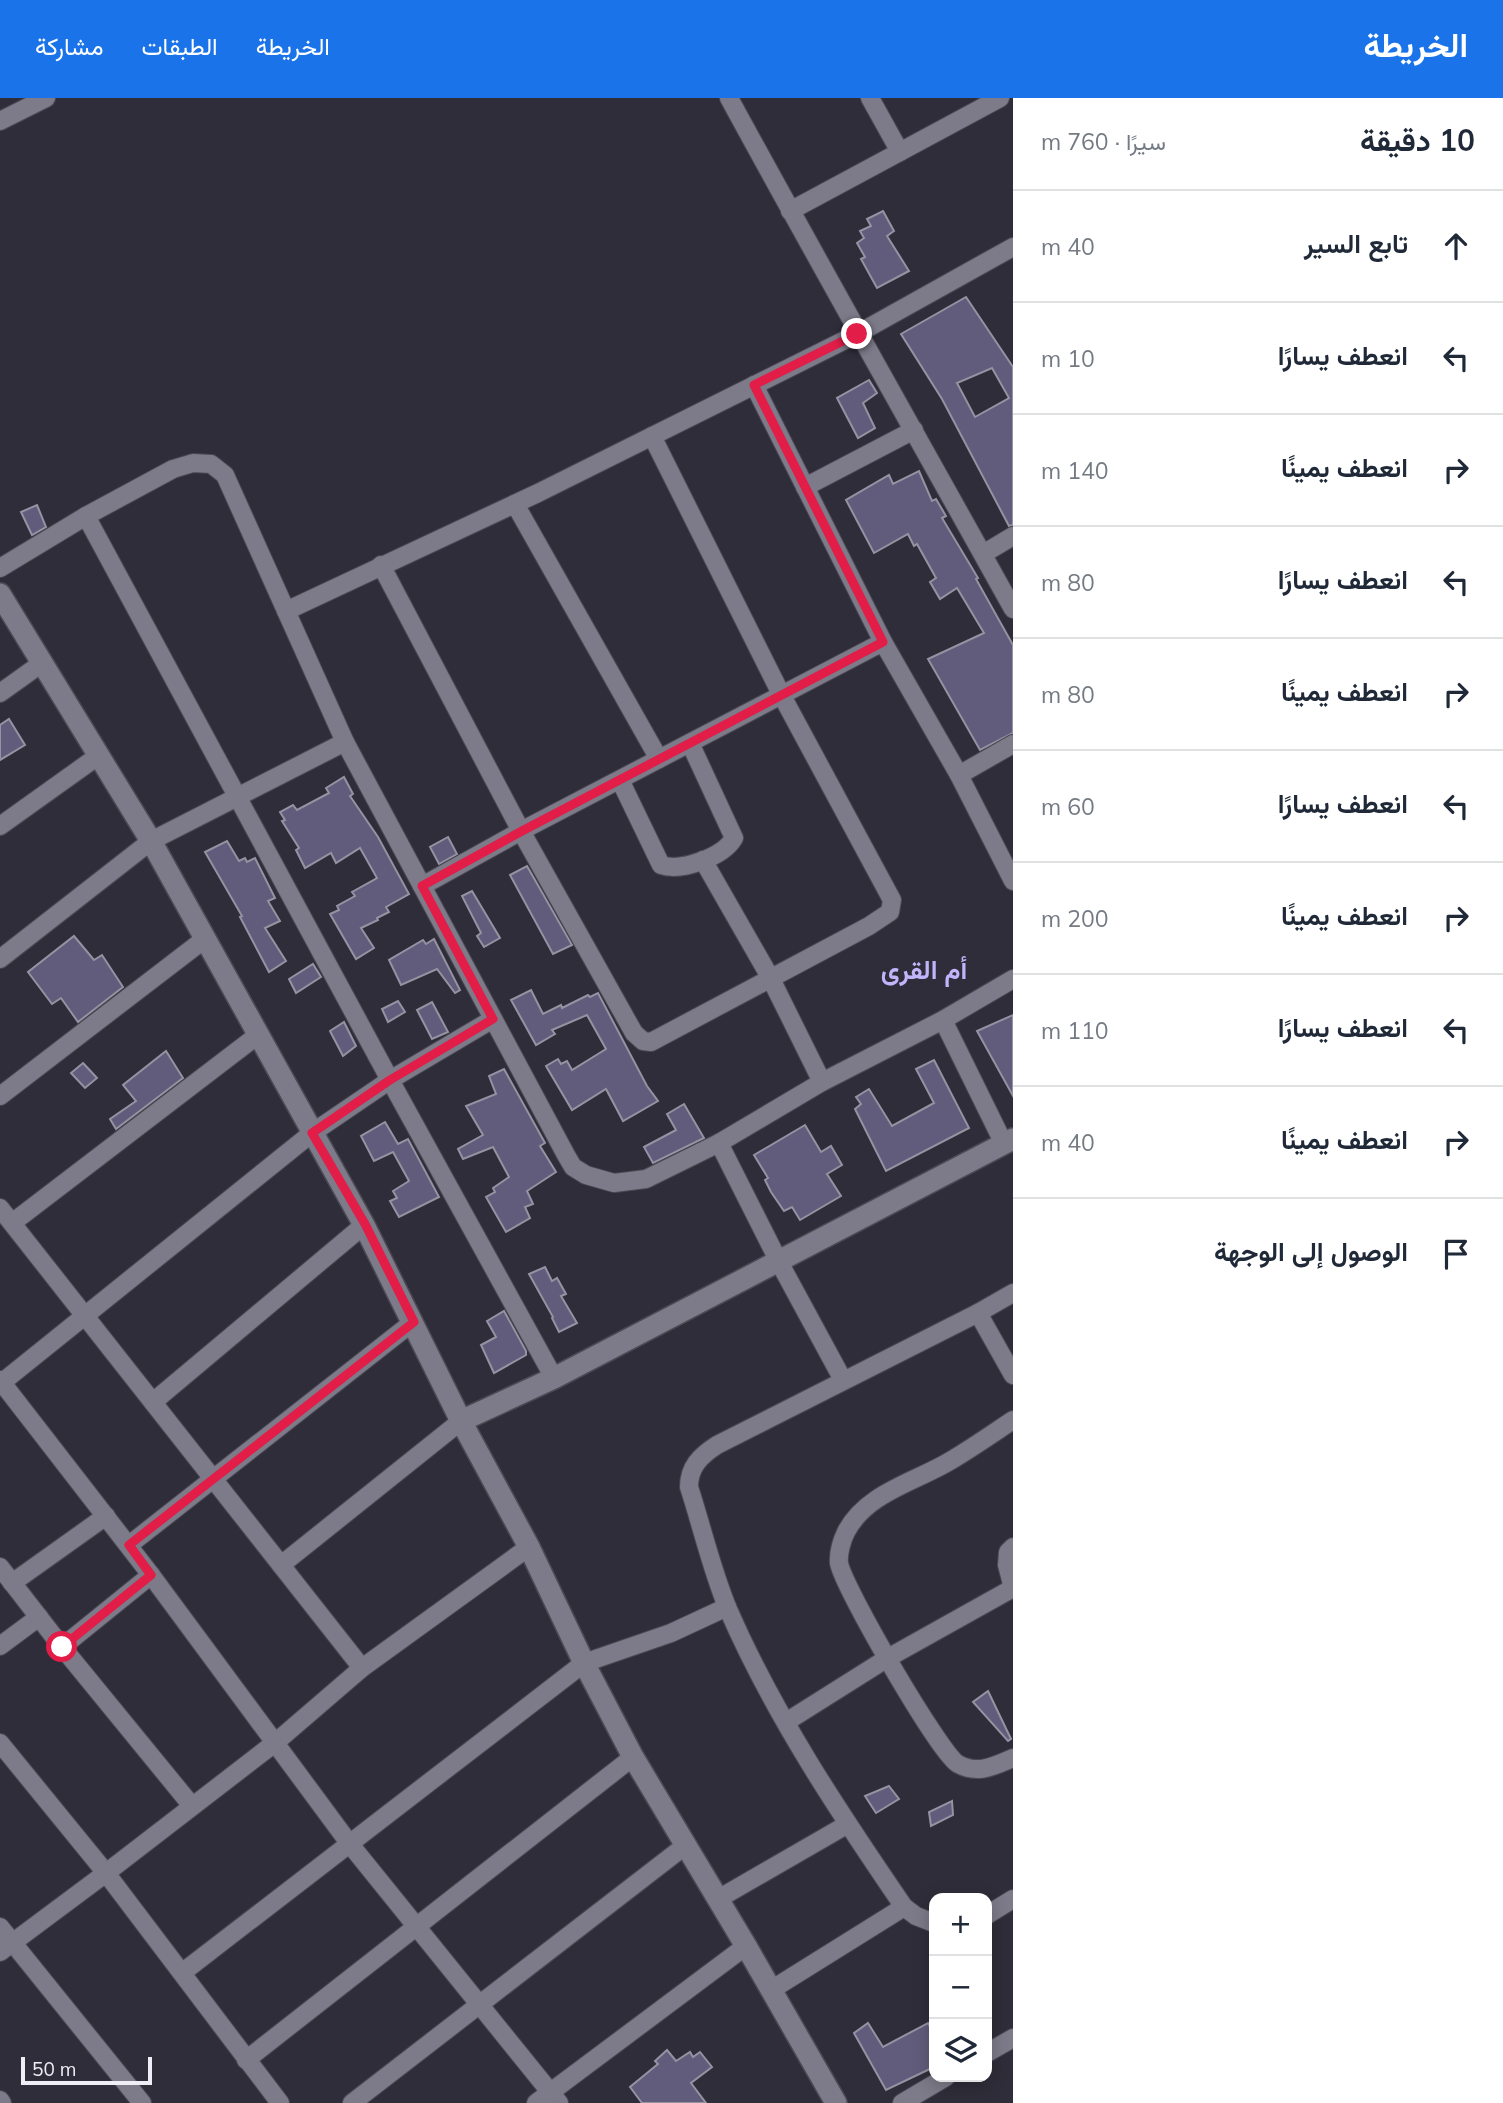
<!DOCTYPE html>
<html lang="ar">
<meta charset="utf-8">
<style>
body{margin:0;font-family:Mulish,Vazirmatn,sans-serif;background:#f6f6f7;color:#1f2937;direction:rtl}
.controls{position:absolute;right:21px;bottom:21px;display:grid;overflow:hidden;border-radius:14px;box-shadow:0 4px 18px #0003}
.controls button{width:63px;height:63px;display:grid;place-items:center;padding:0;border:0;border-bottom:2px solid #e0e1e3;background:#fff;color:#1f2937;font:35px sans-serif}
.scale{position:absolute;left:21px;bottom:18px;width:131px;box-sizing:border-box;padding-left:7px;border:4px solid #efeef6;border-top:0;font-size:19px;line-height:24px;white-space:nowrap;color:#efeef6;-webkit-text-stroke:5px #2f2d39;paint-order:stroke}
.stop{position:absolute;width:21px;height:21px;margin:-16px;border:5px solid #e11d48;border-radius:50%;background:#fff}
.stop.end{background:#e11d48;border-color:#fff;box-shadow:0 2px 7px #0008}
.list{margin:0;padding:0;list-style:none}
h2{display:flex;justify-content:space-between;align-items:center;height:91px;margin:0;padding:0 28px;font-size:30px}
h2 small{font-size:23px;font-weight:400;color:#747a83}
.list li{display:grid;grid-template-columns:46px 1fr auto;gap:21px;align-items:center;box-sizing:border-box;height:112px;padding:0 28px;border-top:2px solid #e0e1e3}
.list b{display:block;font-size:26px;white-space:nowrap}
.list em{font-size:23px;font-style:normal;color:#747a83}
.icon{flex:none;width:38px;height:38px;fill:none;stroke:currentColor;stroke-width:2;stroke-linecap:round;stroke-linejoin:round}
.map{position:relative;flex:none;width:1013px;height:2005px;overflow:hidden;direction:ltr}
header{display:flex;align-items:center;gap:42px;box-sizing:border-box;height:98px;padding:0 35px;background:#1a73e8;color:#fff}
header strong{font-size:33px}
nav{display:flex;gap:38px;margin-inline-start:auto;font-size:24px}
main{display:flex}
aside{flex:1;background:#fff}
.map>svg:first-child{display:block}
.building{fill:#615c7b;stroke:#9592a2;stroke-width:2;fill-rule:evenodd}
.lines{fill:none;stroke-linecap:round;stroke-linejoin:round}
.street-casing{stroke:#4b4953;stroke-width:20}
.secondary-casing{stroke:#4b4953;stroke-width:24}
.street{stroke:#7d7a89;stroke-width:18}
.secondary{stroke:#7d7a89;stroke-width:21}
.route{stroke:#e11d48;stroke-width:9}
.labels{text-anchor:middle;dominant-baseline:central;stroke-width:7;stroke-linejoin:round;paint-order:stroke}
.district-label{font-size:26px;font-weight:bold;fill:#c1b4fb;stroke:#2f2d39}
</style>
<header>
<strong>الخريطة</strong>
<nav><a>الخريطة</a><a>الطبقات</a><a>مشاركة</a></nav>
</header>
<main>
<aside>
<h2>10 دقيقة<small>سيرًا · 760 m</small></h2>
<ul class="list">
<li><svg class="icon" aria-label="ahead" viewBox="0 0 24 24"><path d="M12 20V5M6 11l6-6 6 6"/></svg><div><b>تابع السير</b></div><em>40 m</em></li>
<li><svg class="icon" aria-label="left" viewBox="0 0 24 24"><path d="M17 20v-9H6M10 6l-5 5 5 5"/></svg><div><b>انعطف يسارًا</b></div><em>10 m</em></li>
<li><svg class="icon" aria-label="right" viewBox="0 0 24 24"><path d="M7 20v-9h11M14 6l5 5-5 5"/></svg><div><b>انعطف يمينًا</b></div><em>140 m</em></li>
<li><svg class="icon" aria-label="left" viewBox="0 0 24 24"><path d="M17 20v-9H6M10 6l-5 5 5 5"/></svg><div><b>انعطف يسارًا</b></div><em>80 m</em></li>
<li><svg class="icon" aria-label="right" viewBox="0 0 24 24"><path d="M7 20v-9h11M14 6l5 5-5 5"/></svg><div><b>انعطف يمينًا</b></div><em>80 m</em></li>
<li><svg class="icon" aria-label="left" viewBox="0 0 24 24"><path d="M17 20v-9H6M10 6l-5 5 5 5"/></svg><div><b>انعطف يسارًا</b></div><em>60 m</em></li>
<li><svg class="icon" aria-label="right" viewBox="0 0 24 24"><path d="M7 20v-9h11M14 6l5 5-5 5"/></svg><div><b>انعطف يمينًا</b></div><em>200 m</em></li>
<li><svg class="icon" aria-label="left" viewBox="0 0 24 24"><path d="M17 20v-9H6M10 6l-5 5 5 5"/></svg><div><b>انعطف يسارًا</b></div><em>110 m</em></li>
<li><svg class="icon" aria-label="right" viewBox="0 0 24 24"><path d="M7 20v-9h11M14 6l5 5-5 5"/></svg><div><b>انعطف يمينًا</b></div><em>40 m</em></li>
<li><svg class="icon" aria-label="arrive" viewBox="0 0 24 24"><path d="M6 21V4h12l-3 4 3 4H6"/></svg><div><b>الوصول إلى الوجهة</b></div></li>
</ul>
</aside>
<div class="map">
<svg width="1013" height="2005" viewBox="0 0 1013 2005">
<rect width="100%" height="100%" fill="#2f2d39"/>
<!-- building -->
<g class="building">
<polygon points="883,113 894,133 887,138 909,173 877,190 861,161 865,159 857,145 864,140 860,133 871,128 867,121"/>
<path d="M966 199 1013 269V427L1009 428 942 301 901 236ZM992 270 1009 300 975 319 957 285Z"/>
<polygon points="869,282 877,295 863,305 875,330 858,340 837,300"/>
<polygon points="919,373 932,403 936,401 946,418 942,420 978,480 976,481 1013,547 1013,635 980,652 928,561 984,535 957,490 940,501 930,484 936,480 917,446 914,448 908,436 874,455 846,402 889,377 893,386"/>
<polygon points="37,407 46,429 32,437 21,414"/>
<polygon points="9,621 25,647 0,662 0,627"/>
<polygon points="344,679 353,696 350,698 378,739 409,796 386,809 389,814 377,820 378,822 361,830 374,850 356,861 330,816 339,812 337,808 355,798 352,794 377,780 360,750 336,765 331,755 305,770 296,752 299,750 282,723 285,722 280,714 293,707 297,712 329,695 326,690"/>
<polygon points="448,739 457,756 439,766 430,749"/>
<polygon points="227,743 239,763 245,760 247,764 255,760 275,800 268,803 280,823 265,830 286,863 269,874 240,819 242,818 205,754"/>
<polygon points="527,768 572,847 553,856 510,777"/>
<polygon points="472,793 500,840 484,849 477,838 481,835 462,798"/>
<polygon points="74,838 94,862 102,857 123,889 78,924 61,900 52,906 28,874"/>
<polygon points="434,841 460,892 455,895 437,871 401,887 389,862 423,842 426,846"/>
<polygon points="313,866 321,879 296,895 289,881"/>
<polygon points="531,892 543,916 561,907 562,910 588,897 590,899 598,895 647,988 658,1003 623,1023 606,991 572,1012 546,968 558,961 561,966 567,963 572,972 606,951 587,917 552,932 555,936 536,947 511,902"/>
<polygon points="398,903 405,914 388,924 382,911"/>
<polygon points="432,904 448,934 432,941 417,912"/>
<polygon points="1013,917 1013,998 977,933"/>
<polygon points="344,924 356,948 343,958 330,933"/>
<polygon points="166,953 183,980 116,1031 110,1021 136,1003 123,987"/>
<polygon points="934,962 969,1030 886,1073 855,1011 861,1006 856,999 869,991 892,1028 934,1005 916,971"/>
<polygon points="83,965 97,980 85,990 71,975"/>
<polygon points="504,971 545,1045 540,1048 556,1074 527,1093 533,1106 525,1109 530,1120 506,1134 486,1099 495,1094 493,1090 509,1079 493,1049 463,1061 458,1051 483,1037 466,1008 496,996 489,978"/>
<polygon points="684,1006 704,1040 653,1065 644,1049 676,1032 667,1016"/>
<polygon points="385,1024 398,1046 408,1041 439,1099 399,1119 390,1103 397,1100 393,1093 409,1083 393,1054 374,1063 361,1038"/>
<polygon points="805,1027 821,1054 831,1048 842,1067 827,1076 841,1098 800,1122 792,1109 784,1113 771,1094 765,1082 768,1080 754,1057"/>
<polygon points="545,1169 552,1183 557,1180 566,1196 561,1198 577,1225 559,1234 552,1220 553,1219 529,1176"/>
<polygon points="504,1213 526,1253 526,1257 494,1275 481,1247 496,1239 487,1223"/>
<polygon points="988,1593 1011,1641 1008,1643 973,1604"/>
<polygon points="889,1688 899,1701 876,1715 865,1698"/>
<polygon points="952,1703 953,1717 931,1728 929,1714"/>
<polygon points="868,1925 883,1949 928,1925 934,1936 934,1969 886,1992 854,1935"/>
<polygon points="667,1952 676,1963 690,1954 693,1959 700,1954 712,1969 691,1985 706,2005 642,2005 630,1989 658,1966 655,1963"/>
</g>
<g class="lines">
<!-- street casing -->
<g class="street-casing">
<g id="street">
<path d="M729 0C822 171 918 340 1013 511"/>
<polyline points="870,0 900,54"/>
<polyline points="0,23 46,0"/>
<polyline points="790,113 1000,0"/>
<polyline points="754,287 883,544"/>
<polyline points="805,389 914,332"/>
<polyline points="515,406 659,661"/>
<polyline points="86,418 390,982 554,1280"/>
<polyline points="983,456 1013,438"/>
<polyline points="381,467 521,733 634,935 643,943 651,944 869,828 890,814 892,802 781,596 652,338"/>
<polyline points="0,470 86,418 173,371 193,365 211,366 225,377 345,644 566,1057 573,1069 586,1077 614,1085 646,1081 719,1045 822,984 943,922 1013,881"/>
<polyline points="286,513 538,395 857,236 1013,149"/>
<polyline points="0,595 42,565"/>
<polyline points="959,677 1013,646"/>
<path d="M620 682 661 767C681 774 723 759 734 740L690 645"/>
<polyline points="0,728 98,658"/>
<polyline points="703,762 770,879 822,984"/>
<polyline points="422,788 521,733 883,544 959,677 1013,783"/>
<polyline points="0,861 151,743 345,644"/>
<polyline points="943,922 1004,1046"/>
<polyline points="0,998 206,840"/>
<polyline points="719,1045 778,1162 843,1282"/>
<polyline points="0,1110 362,1570"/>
<polyline points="12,1125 258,937"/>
<polyline points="978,1215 1013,1277"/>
<polyline points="0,1282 151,1477 349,1745 559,2005"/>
<polyline points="0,1286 312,1035 390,982 493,921"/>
<polyline points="153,1304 364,1127"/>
<path d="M1013 1322C992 1336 972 1350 950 1363 915 1384 866 1395 846 1434 842 1442 838 1455 839 1465 843 1489 940 1656 958 1666 978 1677 994 1668 1013 1660"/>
<polyline points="129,1447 413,1224"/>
<polyline points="1013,1449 1008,1454 1007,1467 1013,1490"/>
<polyline points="281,1467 461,1323"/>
<polyline points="0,1469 62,1549 192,1708"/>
<polyline points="12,1485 106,1418"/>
<polyline points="0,1548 39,1519"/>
<polyline points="62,1549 151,1477"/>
<polyline points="786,1624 886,1561 1013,1490"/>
<polyline points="0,1645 106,1775 280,2005"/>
<polyline points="718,1801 848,1726"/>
<polyline points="987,1817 1013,1801"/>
<path d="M934 1825 916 1818 904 1809C839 1714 774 1617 728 1511 712 1473 702 1429 689 1389 689 1369 700 1358 717 1347L978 1215 1013 1195"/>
<polyline points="0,1829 142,2005"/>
<polyline points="0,1854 106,1775 276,1644 362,1570 529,1449"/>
<polyline points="183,1874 584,1565 671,1535 727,1509"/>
<polyline points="771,1892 904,1809"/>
<polyline points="987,1955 1013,1940"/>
<polyline points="246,1962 633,1659"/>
<polyline points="0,2002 2,2005"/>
<polyline points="352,2005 686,1747"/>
<polyline points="536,2005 746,1848"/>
<polyline points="902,2005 946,1979"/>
</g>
</g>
<!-- secondary casing -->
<g class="secondary-casing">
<g id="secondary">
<polyline points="0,496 151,743 364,1127 461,1323 529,1449 584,1565 633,1659 746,1848 836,2005"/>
<polyline points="461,1323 554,1280 1013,1041"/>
</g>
</g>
<!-- street -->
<use href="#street" class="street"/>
<!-- secondary -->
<use href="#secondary" class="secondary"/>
</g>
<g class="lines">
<!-- route -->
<polyline class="route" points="62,1549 151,1477 129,1447 414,1224 365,1126 312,1035 390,982 493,921 422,788 522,733 883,544 754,287 857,236"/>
</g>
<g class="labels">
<!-- district labels -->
<g class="district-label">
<text x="924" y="871">أم القرى</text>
</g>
</g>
</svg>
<div class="controls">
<button>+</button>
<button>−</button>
<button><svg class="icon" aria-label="layers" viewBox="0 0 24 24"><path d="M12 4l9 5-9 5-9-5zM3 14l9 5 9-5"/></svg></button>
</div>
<div class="scale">50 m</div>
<div class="stop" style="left:62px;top:1549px"></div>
<div class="stop end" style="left:857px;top:236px"></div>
</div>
</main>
